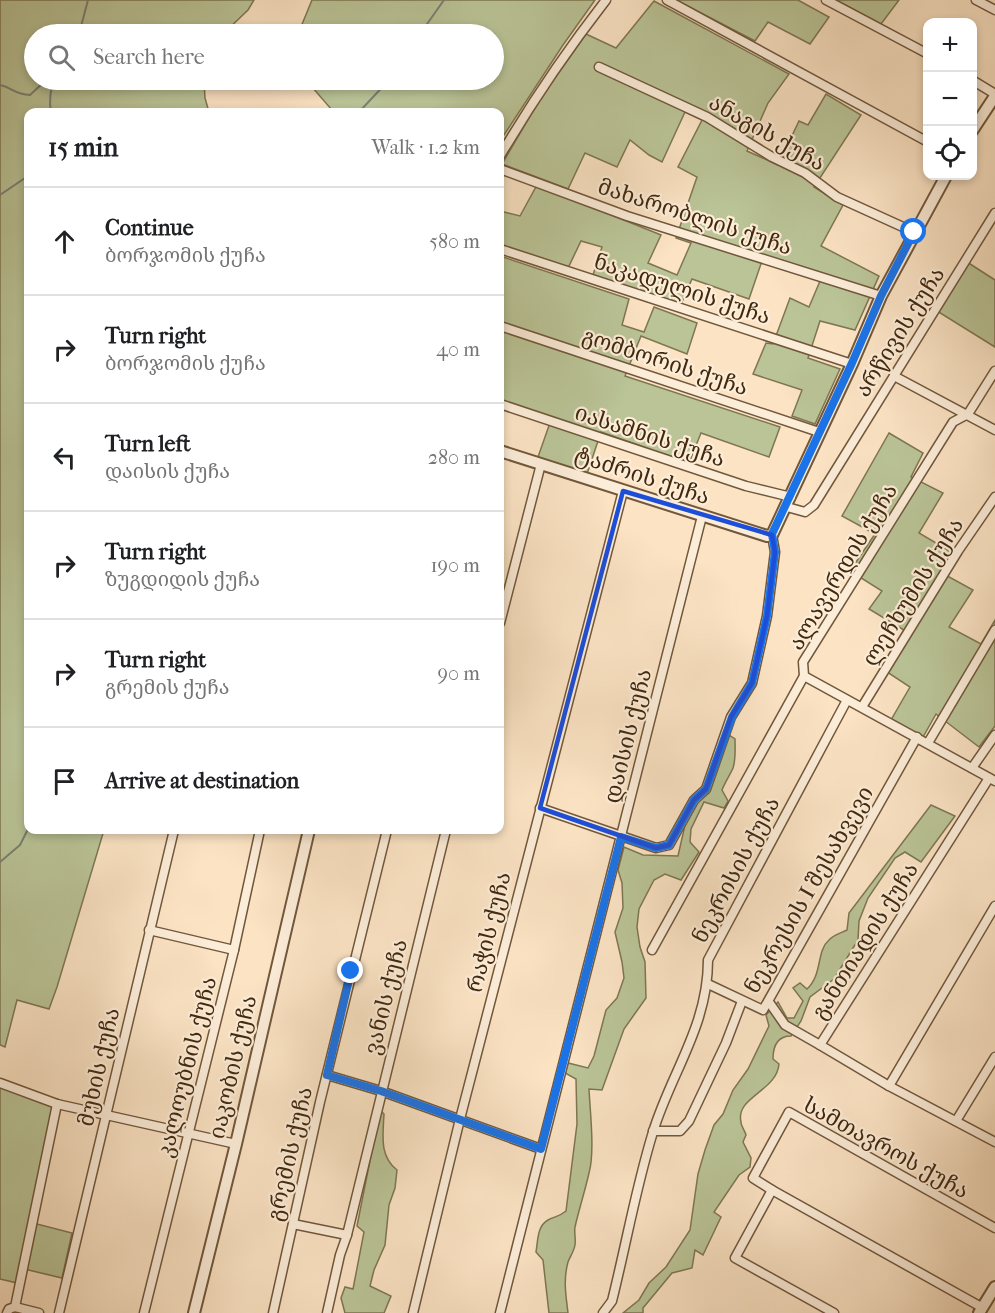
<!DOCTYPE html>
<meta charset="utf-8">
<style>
body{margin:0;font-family:"IM FELL French Canon","Noto Serif Georgian",serif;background:#f6f6f6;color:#202124}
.controls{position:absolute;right:18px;top:18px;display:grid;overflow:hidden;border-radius:12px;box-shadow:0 3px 9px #0003}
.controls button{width:54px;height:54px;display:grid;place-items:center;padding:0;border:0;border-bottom:2px solid #e0e0e0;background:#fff;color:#202124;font:30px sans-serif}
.stop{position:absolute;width:18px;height:18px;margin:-14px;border:4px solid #1a73e8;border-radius:50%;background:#fff}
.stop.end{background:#1a73e8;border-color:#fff;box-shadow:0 2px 6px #0008}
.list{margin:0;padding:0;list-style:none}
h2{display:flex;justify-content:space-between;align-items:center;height:78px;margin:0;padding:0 24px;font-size:26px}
h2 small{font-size:20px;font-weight:400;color:#757577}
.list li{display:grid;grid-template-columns:39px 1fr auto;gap:18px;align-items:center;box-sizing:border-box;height:108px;padding:0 24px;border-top:2px solid #e0e0e0}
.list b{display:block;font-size:22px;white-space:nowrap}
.list p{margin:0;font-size:20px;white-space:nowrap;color:#757577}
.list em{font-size:20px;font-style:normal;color:#757577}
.icon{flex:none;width:33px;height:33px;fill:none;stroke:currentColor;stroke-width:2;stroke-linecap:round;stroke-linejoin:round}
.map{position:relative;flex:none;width:995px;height:1313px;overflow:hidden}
.search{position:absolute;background:#fff;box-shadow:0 3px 9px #0003;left:24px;top:24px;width:480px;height:66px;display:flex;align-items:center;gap:15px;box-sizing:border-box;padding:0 21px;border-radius:33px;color:#757577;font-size:22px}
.panel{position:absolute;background:#fff;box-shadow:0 3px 9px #0003;left:24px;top:108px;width:480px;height:726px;border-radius:12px}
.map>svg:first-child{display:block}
.green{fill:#bac497;stroke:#7e7652;stroke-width:1.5}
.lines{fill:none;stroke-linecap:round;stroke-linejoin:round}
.stream{stroke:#7a8174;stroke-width:2}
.minor-casing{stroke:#71573b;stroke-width:11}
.tertiary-casing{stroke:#71573b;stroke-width:14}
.minor{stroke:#fcedd9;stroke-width:8}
.tertiary{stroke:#fcedd9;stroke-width:10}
.route{stroke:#1a73e8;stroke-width:8}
.marked{fill:none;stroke:#1d4ed8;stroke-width:4.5;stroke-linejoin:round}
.labels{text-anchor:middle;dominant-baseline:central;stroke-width:4.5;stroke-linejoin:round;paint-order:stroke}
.street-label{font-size:22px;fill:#43280d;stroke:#fcedd9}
</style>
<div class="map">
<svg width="995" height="1313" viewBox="0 0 995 1313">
<rect width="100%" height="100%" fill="#fbe3c4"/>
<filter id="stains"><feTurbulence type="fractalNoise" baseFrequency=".00333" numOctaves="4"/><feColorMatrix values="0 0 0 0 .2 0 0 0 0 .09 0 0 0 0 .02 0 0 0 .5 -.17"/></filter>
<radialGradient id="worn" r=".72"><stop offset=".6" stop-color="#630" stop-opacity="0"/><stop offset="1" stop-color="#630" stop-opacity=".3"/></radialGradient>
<!-- green -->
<g class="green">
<polygon points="0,0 254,0 248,10 223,34 34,34 34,80 204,80 205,98 209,112 28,112 28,830 104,830 57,987 49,1009 17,1000 5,1047 0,1045"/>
<polygon points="312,0 595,0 563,45 500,141 500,112 331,112 332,110 306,80 494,80 494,34 298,34"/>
<polygon points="676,0 798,0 829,17 810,44 768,22 755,41"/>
<polygon points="836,0 899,0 881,24"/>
<polygon points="654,1 789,74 768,103 747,151 778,165 799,121 808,125 826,94 861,115 814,187 843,205 821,246 879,276 855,330 820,321 808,358 840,369 815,424 792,416 802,390 753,374 766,343 773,344 790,298 809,307 823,274 764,255 749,299 692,279 681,304 593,275 602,247 581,241 568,268 500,245 500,211 520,216 537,185 661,235 648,263 677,275 691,243 676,238 697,177 678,167 702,120 685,112 662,162 649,155 630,140 617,167 585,153 568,189 502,164 540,99 586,34 616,48"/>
<polygon points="500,256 629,299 622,325 644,332 654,307 697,323 687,354 641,336 625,376 780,427 769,457 701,433 689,463 601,432 587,474 538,457 552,417 500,401"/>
<polygon points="967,262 995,280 995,347 937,311"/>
<polygon points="889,433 923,453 911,477 943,493 919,533 953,553 940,572 973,590 949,627 981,644 995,620 995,726 979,747 936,714 923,737 891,720 910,687 881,668 904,630 869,609 882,591 850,571 875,534 842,516"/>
<path d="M729 735 735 739C735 748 736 759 733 768 730 775 725 782 722 790L728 801 724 808 704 802 691 829 690 842 699 852 681 880 665 874 654 880 639 909 637 927 640 947 645 962 646 998 624 1029 602 1090 589 1089C590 1111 595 1152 589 1173 585 1191 579 1209 575 1227 574 1233 576 1239 575 1245 574 1251 570 1257 568 1262 563 1280 566 1296 568 1313H549L543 1260 536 1252C538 1241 537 1226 548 1220 555 1216 559 1217 566 1211L577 1124 576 1079 565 1073 568 1063 588 1068 594 1056 606 1010 617 998 624 978 622 962 615 932 623 908 622 883 618 870 624 847 643 855 678 856 685 825 699 800 709 793Z"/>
<path d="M931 805 955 816 921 862 905 852 895 858 868 898 859 921 858 940 834 979 810 997 801 1021 791 1036C777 1036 773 1046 773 1059L779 1064C777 1091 735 1097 741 1122 741 1126 745 1131 746 1135L743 1142 751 1158 750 1167 739 1175 714 1212 721 1217 703 1255 695 1250 692 1268 672 1273 643 1308V1313H623L639 1300 649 1283 666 1267 690 1230 698 1174 705 1150 714 1125 723 1114 733 1090 748 1069 769 1026 766 1015 778 1002 787 1018H794L803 1001 793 988 800 983 807 989C823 974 816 951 829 940 833 935 841 933 847 930L849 913Z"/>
<polygon points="0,1086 53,1107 29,1222 72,1233 62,1278 20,1268 17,1283 0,1279"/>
<path d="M380 1110 384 1114C383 1135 379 1156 397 1170L395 1188 389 1205 385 1245 374 1270 370 1286 391 1296 384 1313H345L341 1298 345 1287 353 1289 364 1232 357 1226Z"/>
</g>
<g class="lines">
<!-- stream -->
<g class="stream">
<polyline points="79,34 88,0"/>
<polyline points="420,34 444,0"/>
<path d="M0 85C13 88 14 94 30 95L44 82 53 84"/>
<path d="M51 112C49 103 50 88 55 80"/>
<polyline points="359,112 389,80"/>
<polyline points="0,195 28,176"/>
<polyline points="0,862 20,845 28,829"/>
</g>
<!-- minor casing -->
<g class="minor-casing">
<g id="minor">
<polyline points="667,0 928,142"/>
<polyline points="826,0 928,54"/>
<polyline points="976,0 995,10"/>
<polyline points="599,67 707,117 772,157 805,173 837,197 914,232"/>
<polyline points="972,80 995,94"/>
<path d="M500 156C532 102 567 50 606 0"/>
<polyline points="500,169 627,216 881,296"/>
<polyline points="500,249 852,364"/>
<polyline points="500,326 819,432"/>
<polyline points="894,376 995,430"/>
<polyline points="500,404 746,486 791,497"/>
<polyline points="787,507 805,512 814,505 995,213"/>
<polyline points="500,623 541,464"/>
<polyline points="804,676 995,781"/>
<polyline points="862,707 958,551 995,497"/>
<polyline points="928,743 995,630"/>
<polyline points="972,768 995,735"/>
<polyline points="989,778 820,1045 889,1086 995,1142"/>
<polyline points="540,808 656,848 669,845 694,800 706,789 731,717 752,683 767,616 775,552 772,535"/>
<polyline points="149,930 234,950"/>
<polyline points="652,950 804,676 803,662 953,422 968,414 995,371"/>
<polyline points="708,984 763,1010 917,737"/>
<polyline points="769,1002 785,1025 820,1045"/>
<polyline points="327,1075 381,1091 541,1149"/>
<polyline points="0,1083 57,1104 236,1144"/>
<polyline points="889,1086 995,906"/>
<polyline points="956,1121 995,1057"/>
<polyline points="653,1131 680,1131 689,1121 726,1043 742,1001"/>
<polyline points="772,1190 983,1308"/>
<polyline points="293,1224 347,1235"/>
<polyline points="15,1307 57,1104"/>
<polyline points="15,1307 39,1313"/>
<polyline points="7,1313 9,1309 15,1307"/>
<polyline points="59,1313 174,830"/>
<polyline points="144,1313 234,950 260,830"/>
<polyline points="273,1313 320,1102 387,830"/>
<polyline points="327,1313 340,1255 347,1235 446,830"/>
<polyline points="413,1313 460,1119 623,491"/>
<polyline points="500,1313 702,516"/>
<path d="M603 1313 612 1301C626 1245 636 1187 653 1132 671 1073 708 1026 708 960L847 700"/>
<polyline points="834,1313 735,1258 772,1190 753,1178 789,1112 995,1228"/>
</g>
</g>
<!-- tertiary casing -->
<g class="tertiary-casing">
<g id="tertiary">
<polyline points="972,131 995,96"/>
<polyline points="500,451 767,536 772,535 852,364 881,296 946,176"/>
<polyline points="194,1313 236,1144 309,830"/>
<polyline points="979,1313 995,1287"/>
</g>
</g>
<!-- minor -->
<use href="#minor" class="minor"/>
<!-- tertiary -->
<use href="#tertiary" class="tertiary"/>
</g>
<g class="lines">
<!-- route -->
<polyline class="route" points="351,971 327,1075 381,1091 541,1149 621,837 656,848 669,845 694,800 706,789 732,717 752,683 767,616 775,552 772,534 852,363 881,296 914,232"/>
</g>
<!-- marked area -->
<path class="marked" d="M623 491 772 535 775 552 767 616 752 683 731 717 706 789 694 800 669 845 656 848 540 808Z"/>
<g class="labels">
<!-- street labels -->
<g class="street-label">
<text transform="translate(767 133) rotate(30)">ანაგის ქუჩა</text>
<text transform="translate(695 217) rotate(18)">მახარობლის ქუჩა</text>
<text transform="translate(682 289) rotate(18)">ნაკადულის ქუჩა</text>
<text transform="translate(900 332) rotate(-58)">არწივის ქუჩა</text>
<text transform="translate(665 362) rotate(18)">გომბორის ქუჩა</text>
<text transform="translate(650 436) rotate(18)">იასამნის ქუჩა</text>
<text transform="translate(642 476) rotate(18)">ტაძრის ქუჩა</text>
<text transform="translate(843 567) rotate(-59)">ალავერდის ქუჩა</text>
<text transform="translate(913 592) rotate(-58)">ლეჩხუმის ქუჩა</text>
<text transform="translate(628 736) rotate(-76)">დაისის ქუჩა</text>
<text transform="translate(736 870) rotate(-62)">ნეკრისის ქუჩა</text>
<text transform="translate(809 890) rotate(-60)">ნეკრესის I შესახვევი</text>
<text transform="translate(489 932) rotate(-76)">რაჭის ქუჩა</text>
<text transform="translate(865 941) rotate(-58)">განთიადის ქუჩა</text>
<text transform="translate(386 997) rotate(-76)">ვანის ქუჩა</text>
<text transform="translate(99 1067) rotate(-77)">მუხის ქუჩა</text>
<text transform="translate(187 1067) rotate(-76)">კალოუბნის ქუჩა</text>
<text transform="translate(233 1067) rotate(-77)">იაკობის ქუჩა</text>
<text transform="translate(886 1148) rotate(29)">სამთავროს ქუჩა</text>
<text transform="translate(290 1154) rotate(-77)">გრემის ქუჩა</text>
</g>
</g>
<rect width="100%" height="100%" filter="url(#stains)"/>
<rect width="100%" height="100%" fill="url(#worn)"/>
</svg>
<div class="controls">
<button>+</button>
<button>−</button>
<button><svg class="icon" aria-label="locate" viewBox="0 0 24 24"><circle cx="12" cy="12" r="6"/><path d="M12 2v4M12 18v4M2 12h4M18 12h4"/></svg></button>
</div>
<div class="stop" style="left:914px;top:232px"></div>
<div class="stop end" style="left:351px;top:971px"></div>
<div class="search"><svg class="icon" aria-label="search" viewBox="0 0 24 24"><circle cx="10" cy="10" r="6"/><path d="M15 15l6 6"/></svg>Search here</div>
<section class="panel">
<h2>15 min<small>Walk · 1.2 km</small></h2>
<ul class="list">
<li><svg class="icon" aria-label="ahead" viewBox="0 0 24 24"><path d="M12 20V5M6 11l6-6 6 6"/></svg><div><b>Continue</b><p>ბორჯომის ქუჩა</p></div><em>580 m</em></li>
<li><svg class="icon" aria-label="right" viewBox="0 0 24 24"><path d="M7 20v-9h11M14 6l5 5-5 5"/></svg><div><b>Turn right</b><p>ბორჯომის ქუჩა</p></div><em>40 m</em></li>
<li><svg class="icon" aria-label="left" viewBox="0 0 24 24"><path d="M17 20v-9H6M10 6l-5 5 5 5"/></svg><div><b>Turn left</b><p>დაისის ქუჩა</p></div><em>280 m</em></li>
<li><svg class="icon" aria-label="right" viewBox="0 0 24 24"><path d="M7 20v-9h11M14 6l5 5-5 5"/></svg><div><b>Turn right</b><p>ზუგდიდის ქუჩა</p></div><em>190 m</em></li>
<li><svg class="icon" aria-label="right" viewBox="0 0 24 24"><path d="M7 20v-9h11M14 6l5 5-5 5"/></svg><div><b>Turn right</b><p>გრემის ქუჩა</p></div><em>90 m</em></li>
<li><svg class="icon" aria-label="arrive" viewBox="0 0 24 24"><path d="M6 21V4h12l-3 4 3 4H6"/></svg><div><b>Arrive at destination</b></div></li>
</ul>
</section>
</div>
